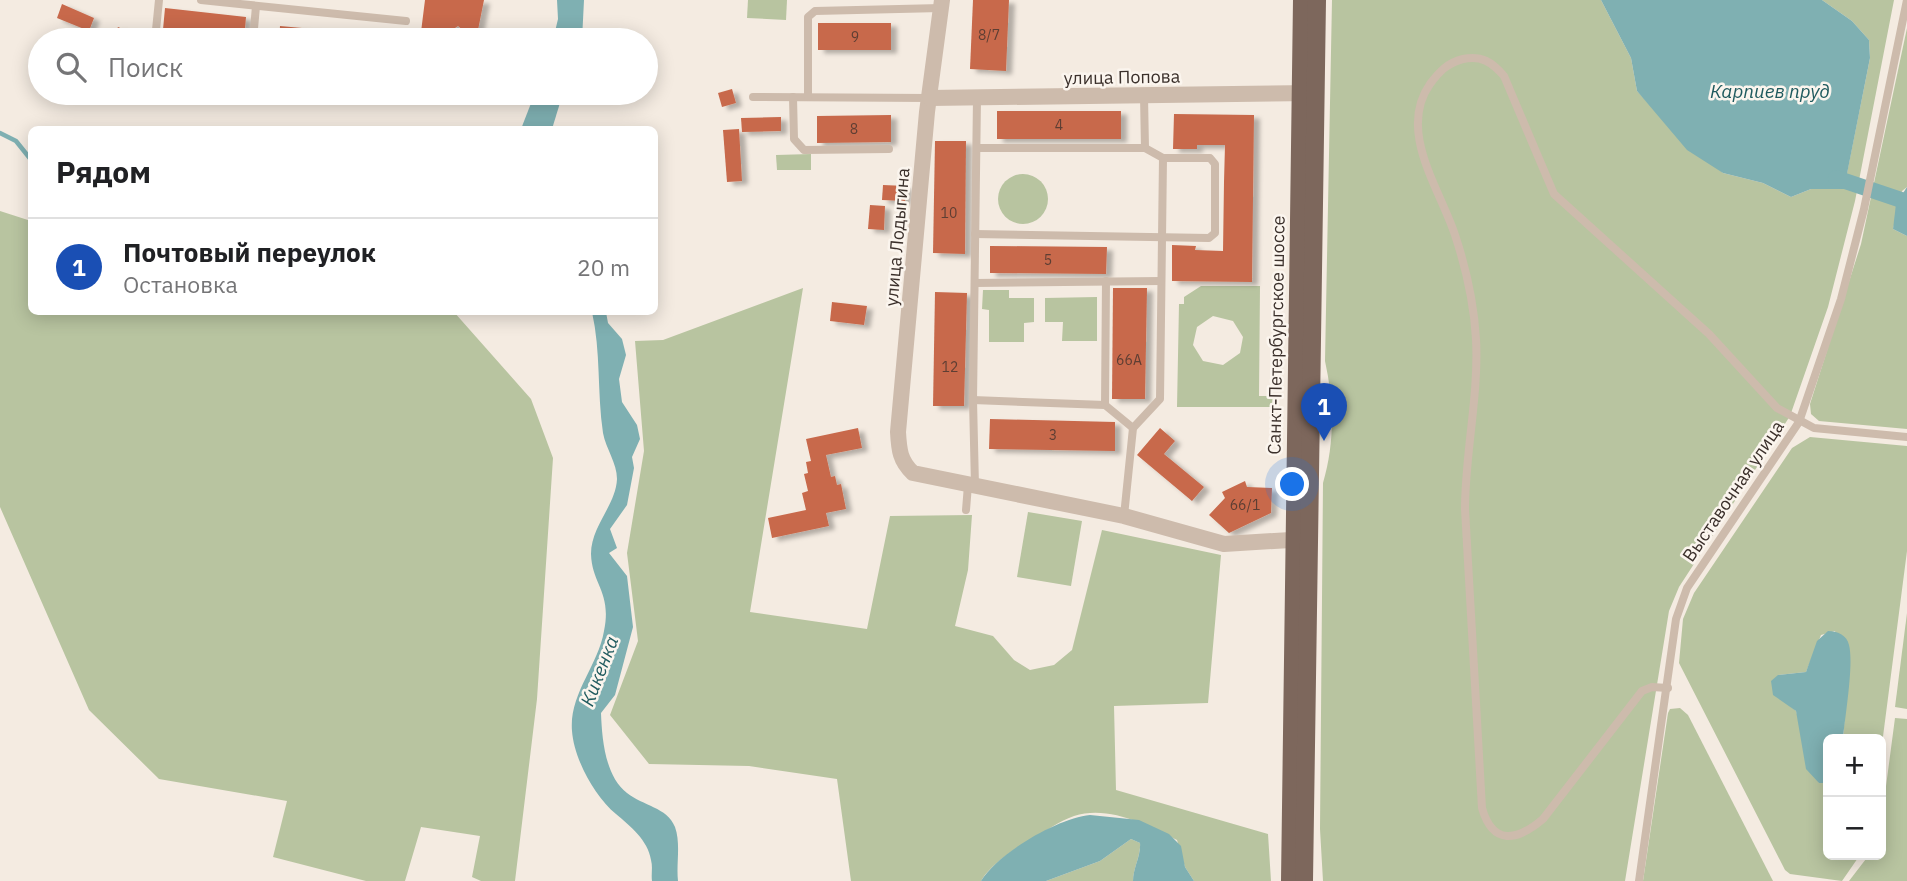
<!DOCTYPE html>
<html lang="ru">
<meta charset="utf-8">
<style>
body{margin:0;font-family:"IBM Plex Sans",sans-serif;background:#f2f2f2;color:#202124}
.controls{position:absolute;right:21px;bottom:21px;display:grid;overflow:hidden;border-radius:10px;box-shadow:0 4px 18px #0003}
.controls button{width:63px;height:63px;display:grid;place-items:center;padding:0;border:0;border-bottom:2px solid #e0e0e0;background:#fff;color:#202124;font:35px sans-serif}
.you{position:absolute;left:1293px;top:485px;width:24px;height:24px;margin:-18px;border:5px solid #fff;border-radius:50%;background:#1a73e8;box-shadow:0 0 0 10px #1a73e833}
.badge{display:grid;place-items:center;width:46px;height:46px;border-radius:50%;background:#1f5a5e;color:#fff;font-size:23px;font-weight:700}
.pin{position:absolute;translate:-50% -58px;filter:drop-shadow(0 2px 4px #0008)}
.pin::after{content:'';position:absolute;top:37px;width:24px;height:21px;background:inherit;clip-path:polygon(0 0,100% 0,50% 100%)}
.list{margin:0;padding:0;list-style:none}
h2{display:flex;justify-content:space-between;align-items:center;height:91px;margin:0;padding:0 28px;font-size:30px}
h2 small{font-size:23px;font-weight:400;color:#757577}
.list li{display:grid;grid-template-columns:46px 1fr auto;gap:21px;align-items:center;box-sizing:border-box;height:98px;padding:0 28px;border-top:2px solid #e0e0e0}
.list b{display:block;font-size:26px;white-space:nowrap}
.list p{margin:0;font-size:23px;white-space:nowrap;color:#757577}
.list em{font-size:23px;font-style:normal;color:#757577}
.icon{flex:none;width:38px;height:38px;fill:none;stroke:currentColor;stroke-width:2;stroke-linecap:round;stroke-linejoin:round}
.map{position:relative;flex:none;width:1907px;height:881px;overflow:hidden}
.search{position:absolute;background:#fff;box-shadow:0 4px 18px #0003;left:28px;top:28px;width:630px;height:77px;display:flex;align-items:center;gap:18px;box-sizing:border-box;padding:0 24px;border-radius:38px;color:#757577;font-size:26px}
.panel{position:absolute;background:#fff;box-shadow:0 4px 18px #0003;left:28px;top:126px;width:630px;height:189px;border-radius:10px}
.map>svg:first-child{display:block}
.green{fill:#b8c4a0;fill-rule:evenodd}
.water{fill:#7fb0b2}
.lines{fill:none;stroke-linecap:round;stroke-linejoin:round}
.stream{stroke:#7fb0b2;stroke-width:4.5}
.canal{stroke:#7fb0b2;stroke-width:16}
.building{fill:#c8694b;filter:url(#shadow)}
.service{stroke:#cdbbac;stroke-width:8}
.minor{stroke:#cdbbac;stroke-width:16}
.primary{stroke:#7d675c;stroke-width:18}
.labels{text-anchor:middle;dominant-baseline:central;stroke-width:5;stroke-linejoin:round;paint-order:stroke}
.number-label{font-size:14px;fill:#5e3e33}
.street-label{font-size:18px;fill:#3b302b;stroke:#fbf5ee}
.water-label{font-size:19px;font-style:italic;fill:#1f5a5e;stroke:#fbf5ee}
</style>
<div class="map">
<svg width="1907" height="881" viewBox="0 0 1907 881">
<defs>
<filter id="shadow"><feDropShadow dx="6" dy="3.5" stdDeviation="2" flood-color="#0004"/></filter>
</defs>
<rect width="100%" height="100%" fill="#f4ebe1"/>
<!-- green -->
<g class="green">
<polygon points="748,0 787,0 786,20 747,18"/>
<path d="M1332 0H1601L1631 58 1637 91 1661 117 1723 173 1763 183 1791 197 1811 189 1844 188 1870 58 1869 40 1852 21 1822 0H1894L1855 201 1828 307 1790 416 1679 587 1669 611 1625 881H1323L1320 829 1323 483C1335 442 1334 402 1325 361Z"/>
<polygon points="1907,28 1907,187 1902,191 1893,229 1907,236 1907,429 1819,421 1811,414 1810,404 1861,244"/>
<polygon points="811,154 811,170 777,170 776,155"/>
<circle cx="1023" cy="199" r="25"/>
<polygon points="0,211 31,221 32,312 454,312 531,399 553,458 537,699 515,881 481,881 472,877 480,836 421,827 405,881 366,881 273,857 287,801 159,779 89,710 0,507"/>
<path d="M1201 286H1260L1259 396H1273L1272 407H1177L1179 304H1184V297ZM1213 316 1233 321 1243 337 1240 353 1223 365 1203 361 1193 345 1197 327Z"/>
<path d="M803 288 750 612 867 629 890 516 972 515 968 570 955 626 993 636 1014 660 1030 670 1054 665 1072 650 1102 530 1221 555 1208 703 1114 706 1116 790 1268 834 1271 881H1194L1185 867 1177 840C1147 825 1109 805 1074 816 1059 821 1044 832 1031 840 1013 850 991 864 981 881H851L837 779 749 766 649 764 610 715 638 641 627 553 644 451 635 341 663 340Z"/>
<polygon points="983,290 1009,290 1009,298 1034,298 1034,322 1024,323 1024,342 989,342 989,310 982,309"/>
<polygon points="1097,297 1097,341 1062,341 1063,322 1045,322 1045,298"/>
<polygon points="1810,437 1907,446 1907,551 1881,752 1881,739 1843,739 1848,676 1835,631 1821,635 1806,672 1778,675 1788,704 1796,711 1819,783 1828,783 1828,855 1860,855 1842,881 1790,874 1785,870 1679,663 1683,619 1694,593 1792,448"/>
<polygon points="1028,512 1082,521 1071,586 1017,577"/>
<polygon points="1907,613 1907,709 1895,707"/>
<polygon points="1680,708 1688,715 1773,881 1643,881 1668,713 1670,709"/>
<polygon points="1895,718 1907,719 1907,881 1849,881 1869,855 1881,855 1881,824"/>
<path d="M1131 839 1140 843C1141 856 1133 868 1133 881H1046L1100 861Z"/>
</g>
<!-- water -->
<g class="water">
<polygon points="557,0 584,0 582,40 553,40 558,19"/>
<polygon points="1601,0 1822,0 1852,21 1869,40 1870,58 1844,189 1811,189 1791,197 1763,183 1723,173 1687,150 1637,91 1631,58"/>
<polygon points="535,93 563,93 552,129 521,129"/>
<polygon points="1907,187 1907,236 1893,229 1896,204"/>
<path d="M592 312H606L608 323 622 339 626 355 619 379 622 402 637 425 640 439 632 457 634 468 627 505 610 529 617 548 609 553 627 576 633 627 615 695 601 713C602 739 605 776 627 793 643 806 667 807 675 827 681 844 676 864 678 881H652C651 874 653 867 651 860 648 840 630 826 616 814 595 797 574 759 572 731 569 694 598 666 604 631 612 592 592 585 591 554 591 526 616 505 617 479 617 463 606 449 603 433 597 392 601 352 592 312Z"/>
<path d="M1828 631C1837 631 1847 635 1849 645 1854 664 1845 717 1843 739H1828V783H1819L1806 769 1796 711 1773 695 1771 681 1778 675 1806 672 1817 641Z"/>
<path d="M1090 815 1139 820 1169 834 1181 846 1185 867 1194 881H1133C1133 868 1141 856 1140 843L1131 839 1100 861 1046 881H981C998 853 1058 818 1090 815Z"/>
</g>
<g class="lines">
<!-- stream -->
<polyline class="stream" points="0,133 16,141 32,161"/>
<!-- canal -->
<polyline class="canal" points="1836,178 1907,202"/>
</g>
<!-- building -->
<g class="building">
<polygon points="425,0 484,0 476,40 464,40 464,31 458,26 452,30 451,40 420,40"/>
<polygon points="973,0 1009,0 1006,71 970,69"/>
<polygon points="62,4 94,18 89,31 57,18"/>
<polygon points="165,8 246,17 244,40 162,40"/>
<rect x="818" y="23" width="73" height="27"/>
<polygon points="280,26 346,32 346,40 279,40"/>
<polygon points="118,27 148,40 149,40 112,40"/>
<polygon points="732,89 736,103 722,107 718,93"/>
<rect x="997" y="111" width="124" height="28"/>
<polygon points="1174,114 1254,115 1252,282 1172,281 1172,245 1196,246 1195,250 1223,251 1224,182 1225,145 1197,145 1197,149 1173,149"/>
<polygon points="891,115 891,142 817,143 817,116"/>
<polygon points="781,117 781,131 742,132 741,118"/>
<polygon points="739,129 742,181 727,182 723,130"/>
<polygon points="935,141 966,141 965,254 933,253"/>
<polygon points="883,185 906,186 905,201 882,200"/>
<polygon points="870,205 885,206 884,230 868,229"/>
<polygon points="990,246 1107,247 1106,274 990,273"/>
<polygon points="1113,288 1147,288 1145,399 1112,399"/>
<polygon points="935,292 967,293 964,406 933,406"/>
<polygon points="832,302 867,306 864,325 830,321"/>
<polygon points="990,419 1115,422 1115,451 989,449"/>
<polygon points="858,428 862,448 826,455 831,477 835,476 837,485 841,484 846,509 826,513 829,526 772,538 768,518 806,510 802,493 808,491 804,474 808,473 806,462 811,461 806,439"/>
<polygon points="1160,428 1175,441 1164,454 1204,487 1192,501 1137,455"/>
<polygon points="1245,481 1247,487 1272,488 1271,513 1229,533 1209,515 1225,498 1222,492"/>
</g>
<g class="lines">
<!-- service -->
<g class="service">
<polyline points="201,0 406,21"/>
<polyline points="155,40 159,0"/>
<polyline points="253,40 256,6"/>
<polyline points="457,40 458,33"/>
<polyline points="1144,96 1145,148"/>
<polyline points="753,97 929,98"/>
<polyline points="793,97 794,139 804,150 889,149"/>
<polyline points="808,97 808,17 815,11 941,8"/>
<polyline points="977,148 1145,148 1163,158 1160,399 1133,428 1124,516"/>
<polyline points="975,234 1209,238 1215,233 1215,164 1210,158 1163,158"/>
<polyline points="975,283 1161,281"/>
<polyline points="973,400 1105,405 1133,428"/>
<polyline points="1105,405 1106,281"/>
<polyline points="975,486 973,400 977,98"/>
<polyline points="966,510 968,485"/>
<path d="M1668 688 1652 687 1642 691 1543 819C1517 841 1493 846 1482 808L1465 509C1465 453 1479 396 1476 339 1474 304 1466 268 1455 235 1440 189 1397 131 1430 84 1439 72 1447 63 1463 59 1481 55 1492 62 1504 76L1554 194 1709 334 1777 408 1814 428 1907 437"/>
<polyline points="1639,881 1676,619 1687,588 1799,422 1841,299 1864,209 1907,0"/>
</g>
<!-- minor -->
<g class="minor">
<path d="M942 0 927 112 898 432C899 450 900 461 913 473L1124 516 1224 544 1307 539"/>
<polyline points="930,98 1312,93"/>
</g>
<!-- primary -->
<g class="primary">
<polyline points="1290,881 1302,0"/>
<polyline points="1304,881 1317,0"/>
</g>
</g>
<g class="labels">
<!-- number labels -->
<g class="number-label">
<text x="989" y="35">8/7</text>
<text x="855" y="37">9</text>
<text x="1059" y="125">4</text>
<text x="854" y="129">8</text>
<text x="949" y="213">10</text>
<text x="1048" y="260">5</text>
<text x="1129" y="360">66А</text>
<text x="950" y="367">12</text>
<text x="1053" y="435">3</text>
<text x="1245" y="505">66/1</text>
</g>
<!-- street labels -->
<g class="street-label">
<text transform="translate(1122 77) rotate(-1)">улица Попова</text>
<text transform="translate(897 237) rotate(-85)">улица Лодыгина</text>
<text transform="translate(1276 335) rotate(-89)">Санкт-Петербургское шоссе</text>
<text transform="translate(1733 491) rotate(-56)">Выставочная улица</text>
</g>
<!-- water labels -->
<g class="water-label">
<text x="1770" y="91">Карпиев пруд</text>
<text transform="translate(599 671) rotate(-69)">Кикенка</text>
</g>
</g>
</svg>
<div class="controls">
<button>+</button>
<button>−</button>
</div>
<div class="you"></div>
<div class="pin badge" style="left:1324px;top:441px;background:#1a4fb4">1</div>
<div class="search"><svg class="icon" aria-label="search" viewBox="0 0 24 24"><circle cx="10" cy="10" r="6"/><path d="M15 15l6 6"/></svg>Поиск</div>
<section class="panel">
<h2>Рядом<small></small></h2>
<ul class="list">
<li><span class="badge" style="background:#1a4fb4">1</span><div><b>Почтовый переулок</b><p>Остановка</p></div><em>20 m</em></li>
</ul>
</section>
</div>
